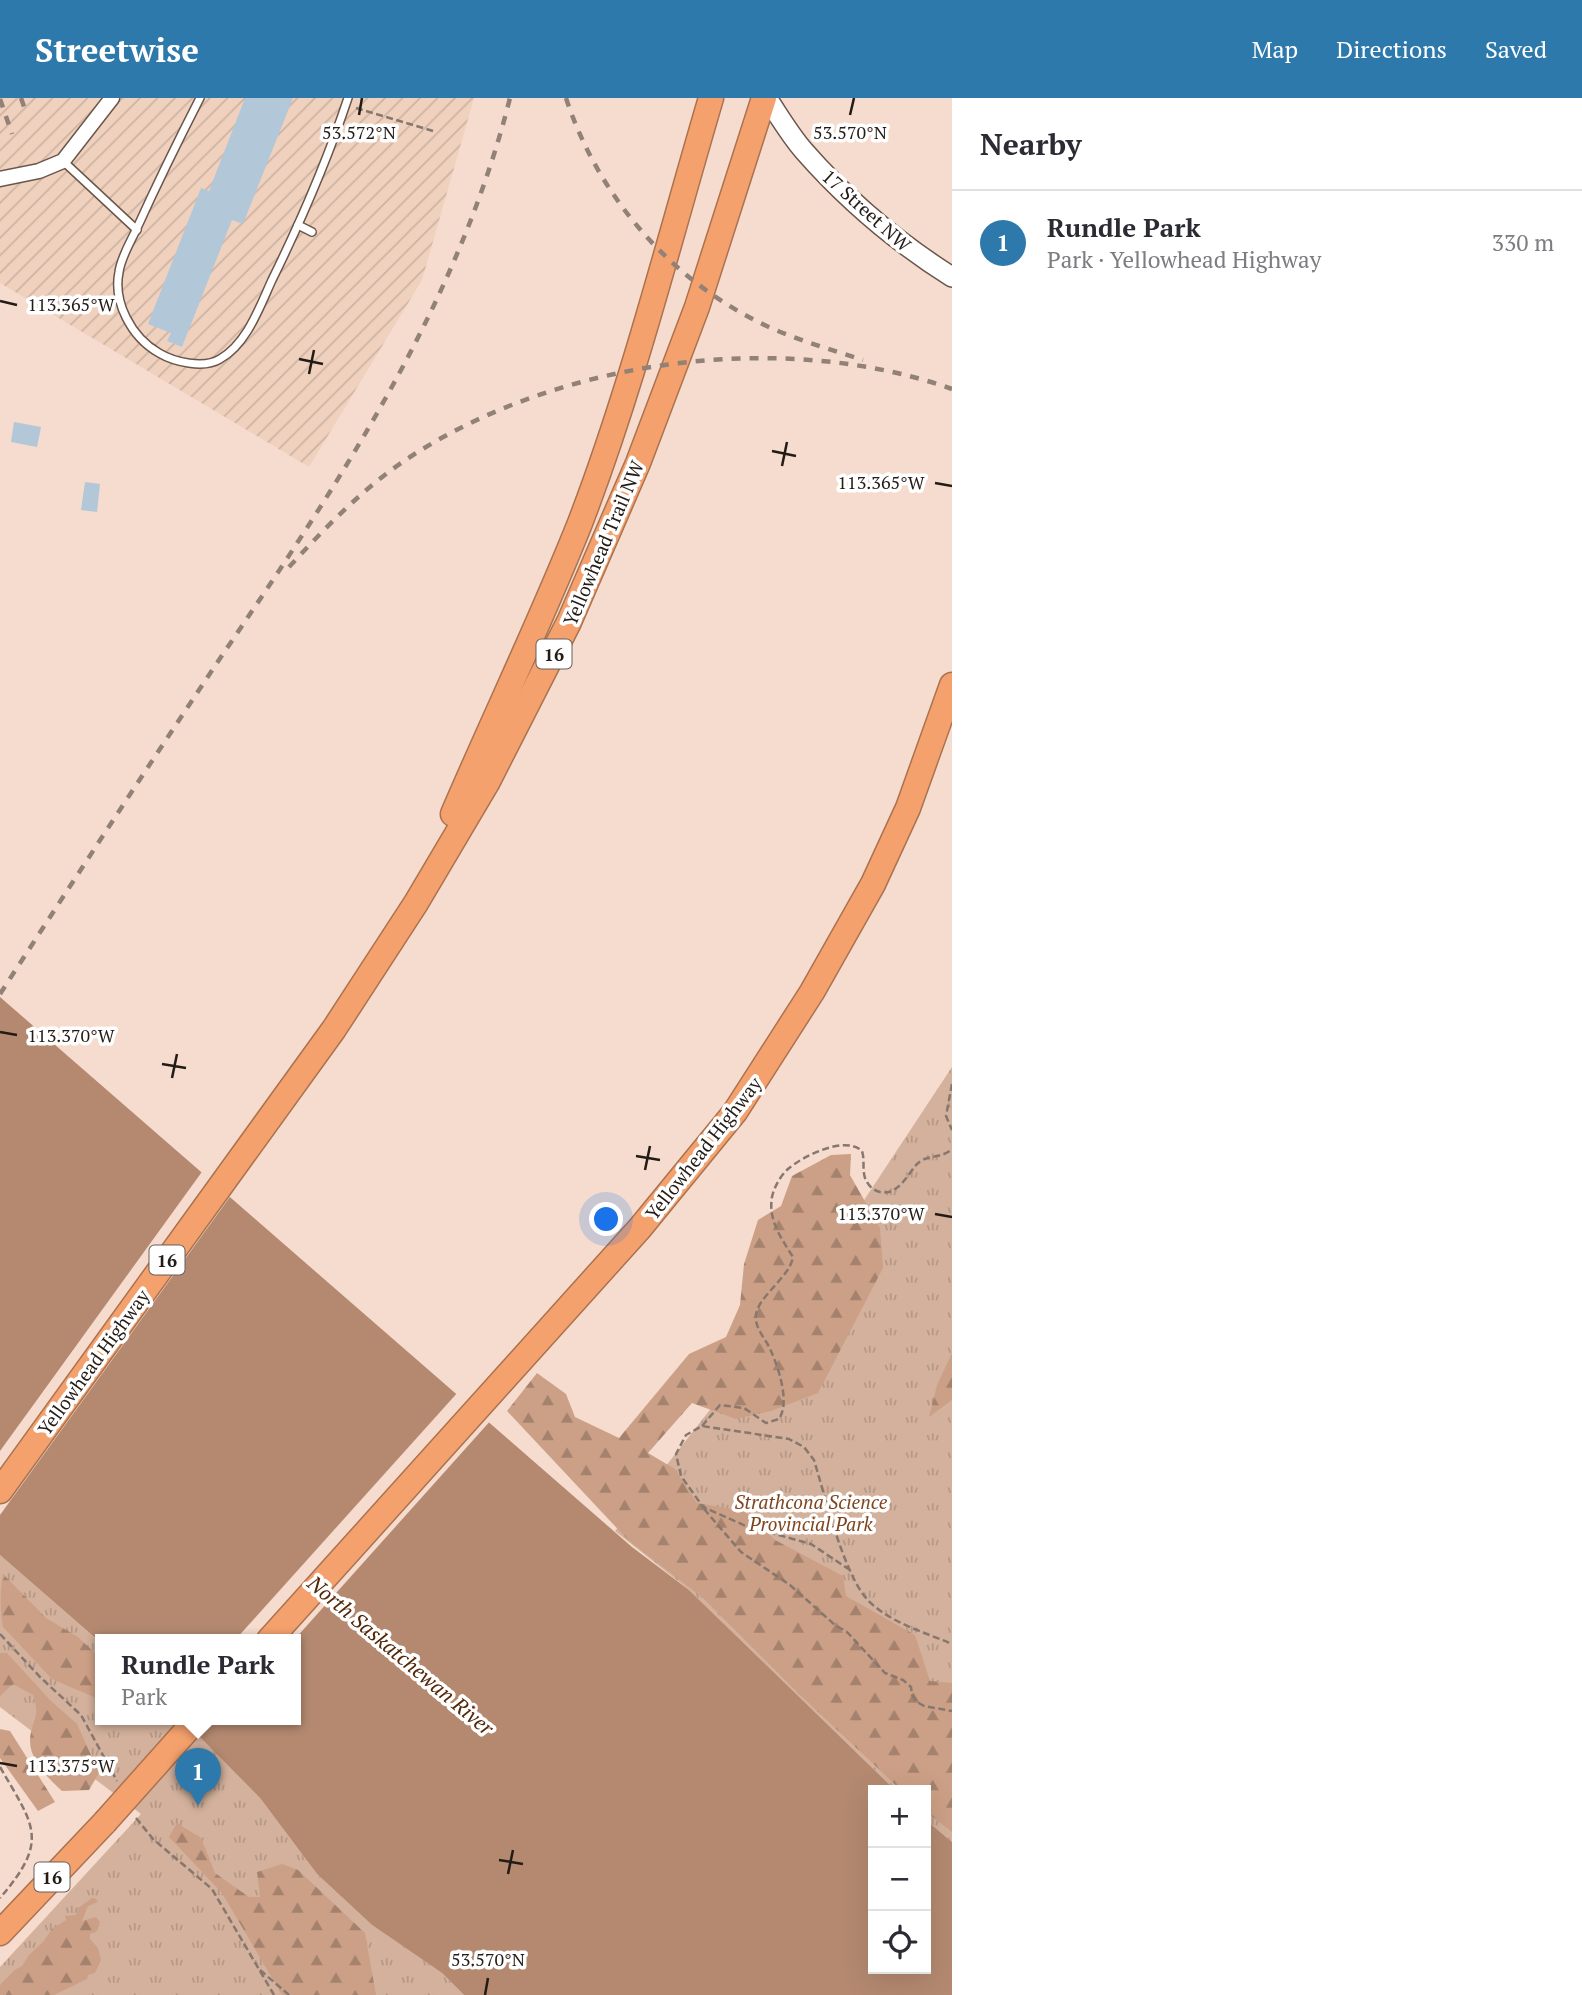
<!DOCTYPE html>
<meta charset="utf-8">
<style>
body{margin:0;font-family:"PT Serif",serif;background:#f2f2f3;color:#2b2b33}
.controls{position:absolute;right:21px;bottom:21px;display:grid;overflow:hidden;border-radius:0px;box-shadow:0 7px 28px #0002}
.controls button{width:63px;height:63px;display:grid;place-items:center;padding:0;border:0;border-bottom:2px solid #e1e1e2;background:#fff;color:#2b2b33;font:35px sans-serif}
.you{position:absolute;left:607px;top:1122px;width:24px;height:24px;margin:-18px;border:5px solid #fff;border-radius:50%;background:#1a73e8;box-shadow:0 0 0 10px #1a73e833}
.badge{display:grid;place-items:center;width:46px;height:46px;border-radius:50%;background:#2e79ac;color:#fff;font-size:23px;font-weight:700}
.pin{position:absolute;translate:-50% -58px;filter:drop-shadow(0 2px 4px #0008)}
.pin::after{content:'';position:absolute;top:37px;width:24px;height:21px;background:inherit;clip-path:polygon(0 0,100% 0,50% 100%)}
.popup{position:absolute;left:95px;top:1536px;width:206px;height:91px;box-sizing:border-box;display:grid;place-content:center;border-radius:0px;background:#fff;filter:drop-shadow(0 2px 5px #0005);font-size:23px;white-space:nowrap;color:#7c7c81}
.popup b{font-size:26px;color:#2b2b33}
.popup::after{content:'';position:absolute;left:50%;top:100%;margin-left:-14px;border:14px solid transparent;border-top-color:#fff}
.list{margin:0;padding:0;list-style:none}
h2{display:flex;justify-content:space-between;align-items:center;height:91px;margin:0;padding:0 28px;font-size:30px}
h2 small{font-size:23px;font-weight:400;color:#7c7c81}
.list li{display:grid;grid-template-columns:46px 1fr auto;gap:21px;align-items:center;box-sizing:border-box;height:105px;padding:0 28px;border-top:2px solid #e1e1e2}
.list b{display:block;font-size:26px;white-space:nowrap}
.list p{margin:0;font-size:23px;white-space:nowrap;color:#7c7c81}
.list em{font-size:23px;font-style:normal;color:#7c7c81}
.icon{flex:none;width:38px;height:38px;fill:none;stroke:currentColor;stroke-width:2;stroke-linecap:round;stroke-linejoin:round}
.map{position:relative;flex:none;width:952px;height:1897px;overflow:hidden}
header{display:flex;align-items:center;gap:42px;box-sizing:border-box;height:98px;padding:0 35px;background:#2e79ac;color:#fff}
header strong{font-size:33px}
nav{display:flex;gap:38px;margin-inline-start:auto;font-size:24px}
main{display:flex}
aside{flex:1;background:#fff}
.map>svg:first-child{display:block}
.industrial{fill:url(#industrial-furrows)}
.grass{fill:url(#grass-tufts)}
.forest{fill:url(#forest-firs)}
.water{fill:#b48970}
.pier{fill:#f5dcce}
.building{fill:#b2c7d8}
.lines{fill:none;stroke-linecap:round;stroke-linejoin:round}
.lane-casing{stroke:#6a564a;stroke-width:10}
.street-casing{stroke:#6a564a;stroke-width:17}
.secondary-casing{stroke:#6a564a;stroke-width:22}
.highway-casing{stroke:#ab724f;stroke-width:27}
.path{stroke:#87776e;stroke-width:2.5;stroke-dasharray:7 3.5;stroke-linecap:butt}
.lane{stroke:#fff;stroke-width:7}
.street{stroke:#fff;stroke-width:14}
.secondary{stroke:#fff;stroke-width:19}
.highway{stroke:#f4a16d;stroke-width:24}
.rail{stroke:#928177;stroke-width:4.5;stroke-dasharray:9 9;stroke-linecap:butt}
.highway-bridge-casing{stroke:#ab724f;stroke-width:27;stroke-linecap:butt}
.highway-bridge{stroke:#f4a16d;stroke-width:24}
.ticks{fill:none;stroke:#231b16;stroke-width:2.5}
.labels{text-anchor:middle;dominant-baseline:central;stroke-width:7;stroke-linejoin:round;paint-order:stroke}
.shield{fill:#fff;stroke:#655f5c;stroke-width:2}
.shield-label{font-size:18px;font-weight:bold;fill:#231b16}
.street-label{font-size:19px;fill:#231b16;stroke:#fff}
.park-label{font-size:19px;font-style:italic;fill:#7e451e;stroke:#fff}
.water-label{font-size:21px;font-style:italic;fill:#522809;stroke:#fff}
.ticks-label{font-size:18px;text-anchor:middle;fill:#231b16;stroke:#fff;stroke-width:7;stroke-linejoin:round;paint-order:stroke}
</style>
<header>
<strong>Streetwise</strong>
<nav><a>Map</a><a>Directions</a><a>Saved</a></nav>
</header>
<main>
<div class="map">
<svg width="952" height="1897" viewBox="0 0 952 1897">
<defs>
<pattern id="industrial-furrows" width="10" height="10" patternUnits="userSpaceOnUse" patternTransform="scale(1.75)"><rect width="10" height="10" fill="#f0d1be"/><path d="M-1 1l2-2M0 10L10 0M9 11l2-2" fill="none" stroke="#ceb3a3"/></pattern>
<pattern id="grass-tufts" width="24" height="20" patternUnits="userSpaceOnUse" patternTransform="scale(1.75)"><rect width="24" height="20" fill="#d3b19c"/><path d="M3 7l-1-3M5 7V3M7 7l1-3M15 17l-1-3M17 17v-4M19 17l1-3" fill="none" stroke="#b59886"/></pattern>
<pattern id="forest-firs" width="22" height="20" patternUnits="userSpaceOnUse" patternTransform="scale(1.75)"><rect width="22" height="20" fill="#cca086"/><path d="M5 1l3.5 6h-7zM16 11l3.5 6h-7z" fill="#a5826d"/></pattern>
</defs>
<rect width="100%" height="100%" fill="#f5dcce"/>
<!-- industrial -->
<polygon class="industrial" points="0,0 474,0 422,182 309,369 0,185"/>
<!-- grass -->
<g class="grass">
<polygon points="952,969 952,1744 926,1722 926,1692 895,1692 689,1492 615,1433 810,1184"/>
<polygon points="0,1457 100,1544 100,1622 183,1622 260,1700 317,1776 372,1827 442,1875 464,1897 0,1897 0,1869 141,1716 0,1609"/>
</g>
<!-- forest -->
<g class="forest">
<polygon points="851,1056 850,1077 880,1130 883,1170 818,1295 771,1313 736,1321 692,1305 648,1355 675,1371 697,1405 744,1413 775,1442 843,1478 846,1498 915,1537 930,1583 952,1585 952,1734 926,1714 926,1692 901,1692 799,1596 704,1501 628,1442 507,1313 537,1275 566,1296 575,1319 619,1340 689,1256 726,1239 740,1207 744,1166 758,1122 781,1108 792,1078 831,1057"/>
<polygon points="952,1255 952,1302 929,1319 937,1287"/>
<path d="M3 1476 46 1520 78 1539 100 1560V1604L94 1599 52 1581 3 1529C0 1513 0 1492 3 1476Z"/>
<path d="M0 1555H7L51 1603 77 1626 99 1675 89 1692 62 1693C48 1680 29 1662 30 1641 32 1620 41 1619 33 1597L13 1586 0 1598Z"/>
<polygon points="0,1631 10,1633 55,1704 38,1713 0,1660"/>
<polygon points="177,1725 201,1740 215,1775 249,1799 260,1799 257,1774 282,1766 298,1772 365,1835 376,1897 282,1897 222,1795 169,1739"/>
<polygon points="92,1800 96,1801 98,1804 88,1808 82,1823 96,1819 100,1824 96,1834 90,1836 90,1841 98,1850 101,1862 95,1875 88,1877 87,1881 54,1897 0,1897 0,1887 16,1871 22,1868 29,1857 43,1844 52,1831 66,1822 65,1818 76,1817 78,1810"/>
</g>
<!-- water -->
<polygon class="water" points="0,899 632,1449 689,1492 895,1692 873,1692 873,1871 926,1871 926,1722 952,1744 952,1897 464,1897 442,1875 372,1827 317,1776 260,1700 183,1622 296,1622 296,1542 100,1542 100,1544 0,1457"/>
<!-- pier -->
<g class="pier">
<polygon points="204,1071 232,1096 0,1417 0,1353"/>
<polygon points="459,1293 492,1321 294,1542 235,1542"/>
</g>
<!-- building -->
<g class="building">
<polygon points="245,0 293,0 243,126 232,122 182,249 167,243 171,235 148,226 201,90 209,93"/>
<polygon points="14,324 41,329 37,349 11,344"/>
<polygon points="85,384 100,386 97,414 81,412"/>
</g>
<g class="lines">
<!-- lane casing -->
<g class="lane-casing">
<g id="lane">
<path d="M200 0C178 43 157 86 137 130 131 143 121 159 119 174 113 204 131 239 159 255 174 264 204 271 220 261 247 246 260 208 272 182 301 123 327 63 348 0"/>
<polyline points="63,63 137,132"/>
<polyline points="298,127 312,134"/>
</g>
</g>
<!-- street casing -->
<g class="street-casing">
<polyline id="street" points="0,81 39,73 63,63 112,0"/>
</g>
<!-- secondary casing -->
<g class="secondary-casing">
<path id="secondary" d="M767 0C779 18 790 37 804 53 847 102 898 145 952 179"/>
</g>
<!-- highway casing -->
<g class="highway-casing">
<g id="highway">
<path d="M453 716C495 618 541 523 580 425 633 287 669 142 711 0"/>
<polyline points="0,1393 334,931 416,805 487,685 569,524 638,365 697,209 764,0"/>
<polyline points="269,1542 640,1130 735,1014 812,894 873,786 908,710 952,587"/>
<polyline points="0,1835 105,1724"/>
</g>
</g>
<!-- path -->
<g class="path">
<polyline points="356,10 433,33"/>
<polyline points="952,986 946,1018 952,1032"/>
<path d="M702 1328 720 1307 744 1310 766 1325 779 1321C790 1305 779 1271 771 1253 767 1243 758 1234 756 1223 752 1201 789 1182 793 1159 781 1140 768 1122 772 1099 774 1089 781 1077 788 1071 803 1058 845 1037 862 1053 865 1062 862 1071 865 1080 868 1087 872 1092 880 1094 898 1098 907 1077 917 1066 927 1056 942 1061 952 1051"/>
<polyline points="704,1411 741,1454 790,1487 835,1527 847,1534 885,1575 903,1582 911,1589 912,1597 917,1604 924,1608 952,1613"/>
<path d="M850 1472 811 1446 746 1428 703 1409 681 1378 676 1356 686 1337 702 1328 789 1341 804 1349 814 1362C825 1398 843 1473 866 1500 887 1524 924 1534 952 1546"/>
<polyline points="0,1536 41,1580 81,1617 117,1683"/>
<path d="M0 1669C34 1728 50 1742 0 1800"/>
<polyline points="136,1720 153,1741 212,1791 274,1897"/>
<polyline points="260,1872 289,1897"/>
</g>
<!-- lane -->
<use href="#lane" class="lane"/>
<!-- street -->
<use href="#street" class="street"/>
<!-- secondary -->
<use href="#secondary" class="secondary"/>
<!-- highway -->
<use href="#highway" class="highway"/>
<!-- rail -->
<g class="rail">
<polyline points="21,0 27,17"/>
<path d="M566 0C599 101 674 186 771 230 801 243 832 252 863 262"/>
<polyline points="0,1 12,36"/>
<path d="M289 469C326 429 364 389 410 359 560 261 783 231 952 291"/>
<path d="M0 896C74 782 148 668 223 556 341 382 458 206 510 0"/>
</g>
<!-- highway-bridge casing -->
<g class="highway-bridge-casing">
<polyline id="highway-bridge" points="105,1724 196,1622"/>
</g>
<!-- highway-bridge -->
<use href="#highway-bridge" class="highway-bridge"/>
</g>
<!-- ticks -->
<path class="ticks" d="M359 17 362 0M850 17 854 0M0 203 17 207M299 261 323 266M309 276 314 252M772 353 796 358M782 368 787 344M935 385 952 388M0 934 17 937M162 966 186 970M172 980 177 956M636 1058 660 1062M645 1072 650 1048M935 1116 952 1119M0 1665 17 1668M499 1762 523 1766M508 1776 513 1752M485 1897 488 1880"/>
<g class="labels">
<!-- shield labels -->
<g class="shield">
<rect x="536.5" y="541.5" width="35" height="29" rx="5"/>
<rect x="149.5" y="1147.5" width="35" height="29" rx="5"/>
<rect x="34.5" y="1764.5" width="35" height="29" rx="5"/>
</g>
<g class="shield-label">
<text x="554" y="556">16</text>
<text x="167" y="1162">16</text>
<text x="52" y="1779">16</text>
</g>
<!-- street labels -->
<g class="street-label">
<text transform="translate(867 112) rotate(42)">17 Street NW</text>
<text transform="translate(603 445) rotate(-67)">Yellowhead Trail NW</text>
<text transform="translate(703 1050) rotate(-52)">Yellowhead Highway</text>
<text transform="translate(93 1264) rotate(-54)">Yellowhead Highway</text>
</g>
<!-- park labels -->
<g class="park-label">
<text x="811" y="1403">Strathcona Science<tspan x="811" dy="22">Provincial Park</tspan></text>
</g>
<!-- water labels -->
<g class="water-label">
<text transform="translate(401 1557) rotate(40)">North Saskatchewan River</text>
</g>
</g>
<g class="ticks-label">
<text x="359" y="41">53.572°N</text>
<text x="850" y="41">53.570°N</text>
<text x="71" y="213">113.365°W</text>
<text x="881" y="391">113.365°W</text>
<text x="71" y="944">113.370°W</text>
<text x="881" y="1122">113.370°W</text>
<text x="71" y="1674">113.375°W</text>
<text x="488" y="1868">53.570°N</text>
</g>
</svg>
<div class="controls">
<button>+</button>
<button>−</button>
<button><svg class="icon" aria-label="locate" viewBox="0 0 24 24"><circle cx="12" cy="12" r="6"/><path d="M12 2v4M12 18v4M2 12h4M18 12h4"/></svg></button>
</div>
<div class="you"></div>
<div class="pin badge" style="left:198px;top:1708px">1</div>
<div class="popup"><b>Rundle Park</b>Park</div>
</div>
<aside>
<h2>Nearby<small></small></h2>
<ul class="list">
<li><span class="badge">1</span><div><b>Rundle Park</b><p>Park · Yellowhead Highway</p></div><em>330 m</em></li>
</ul>
</aside>
</main>
